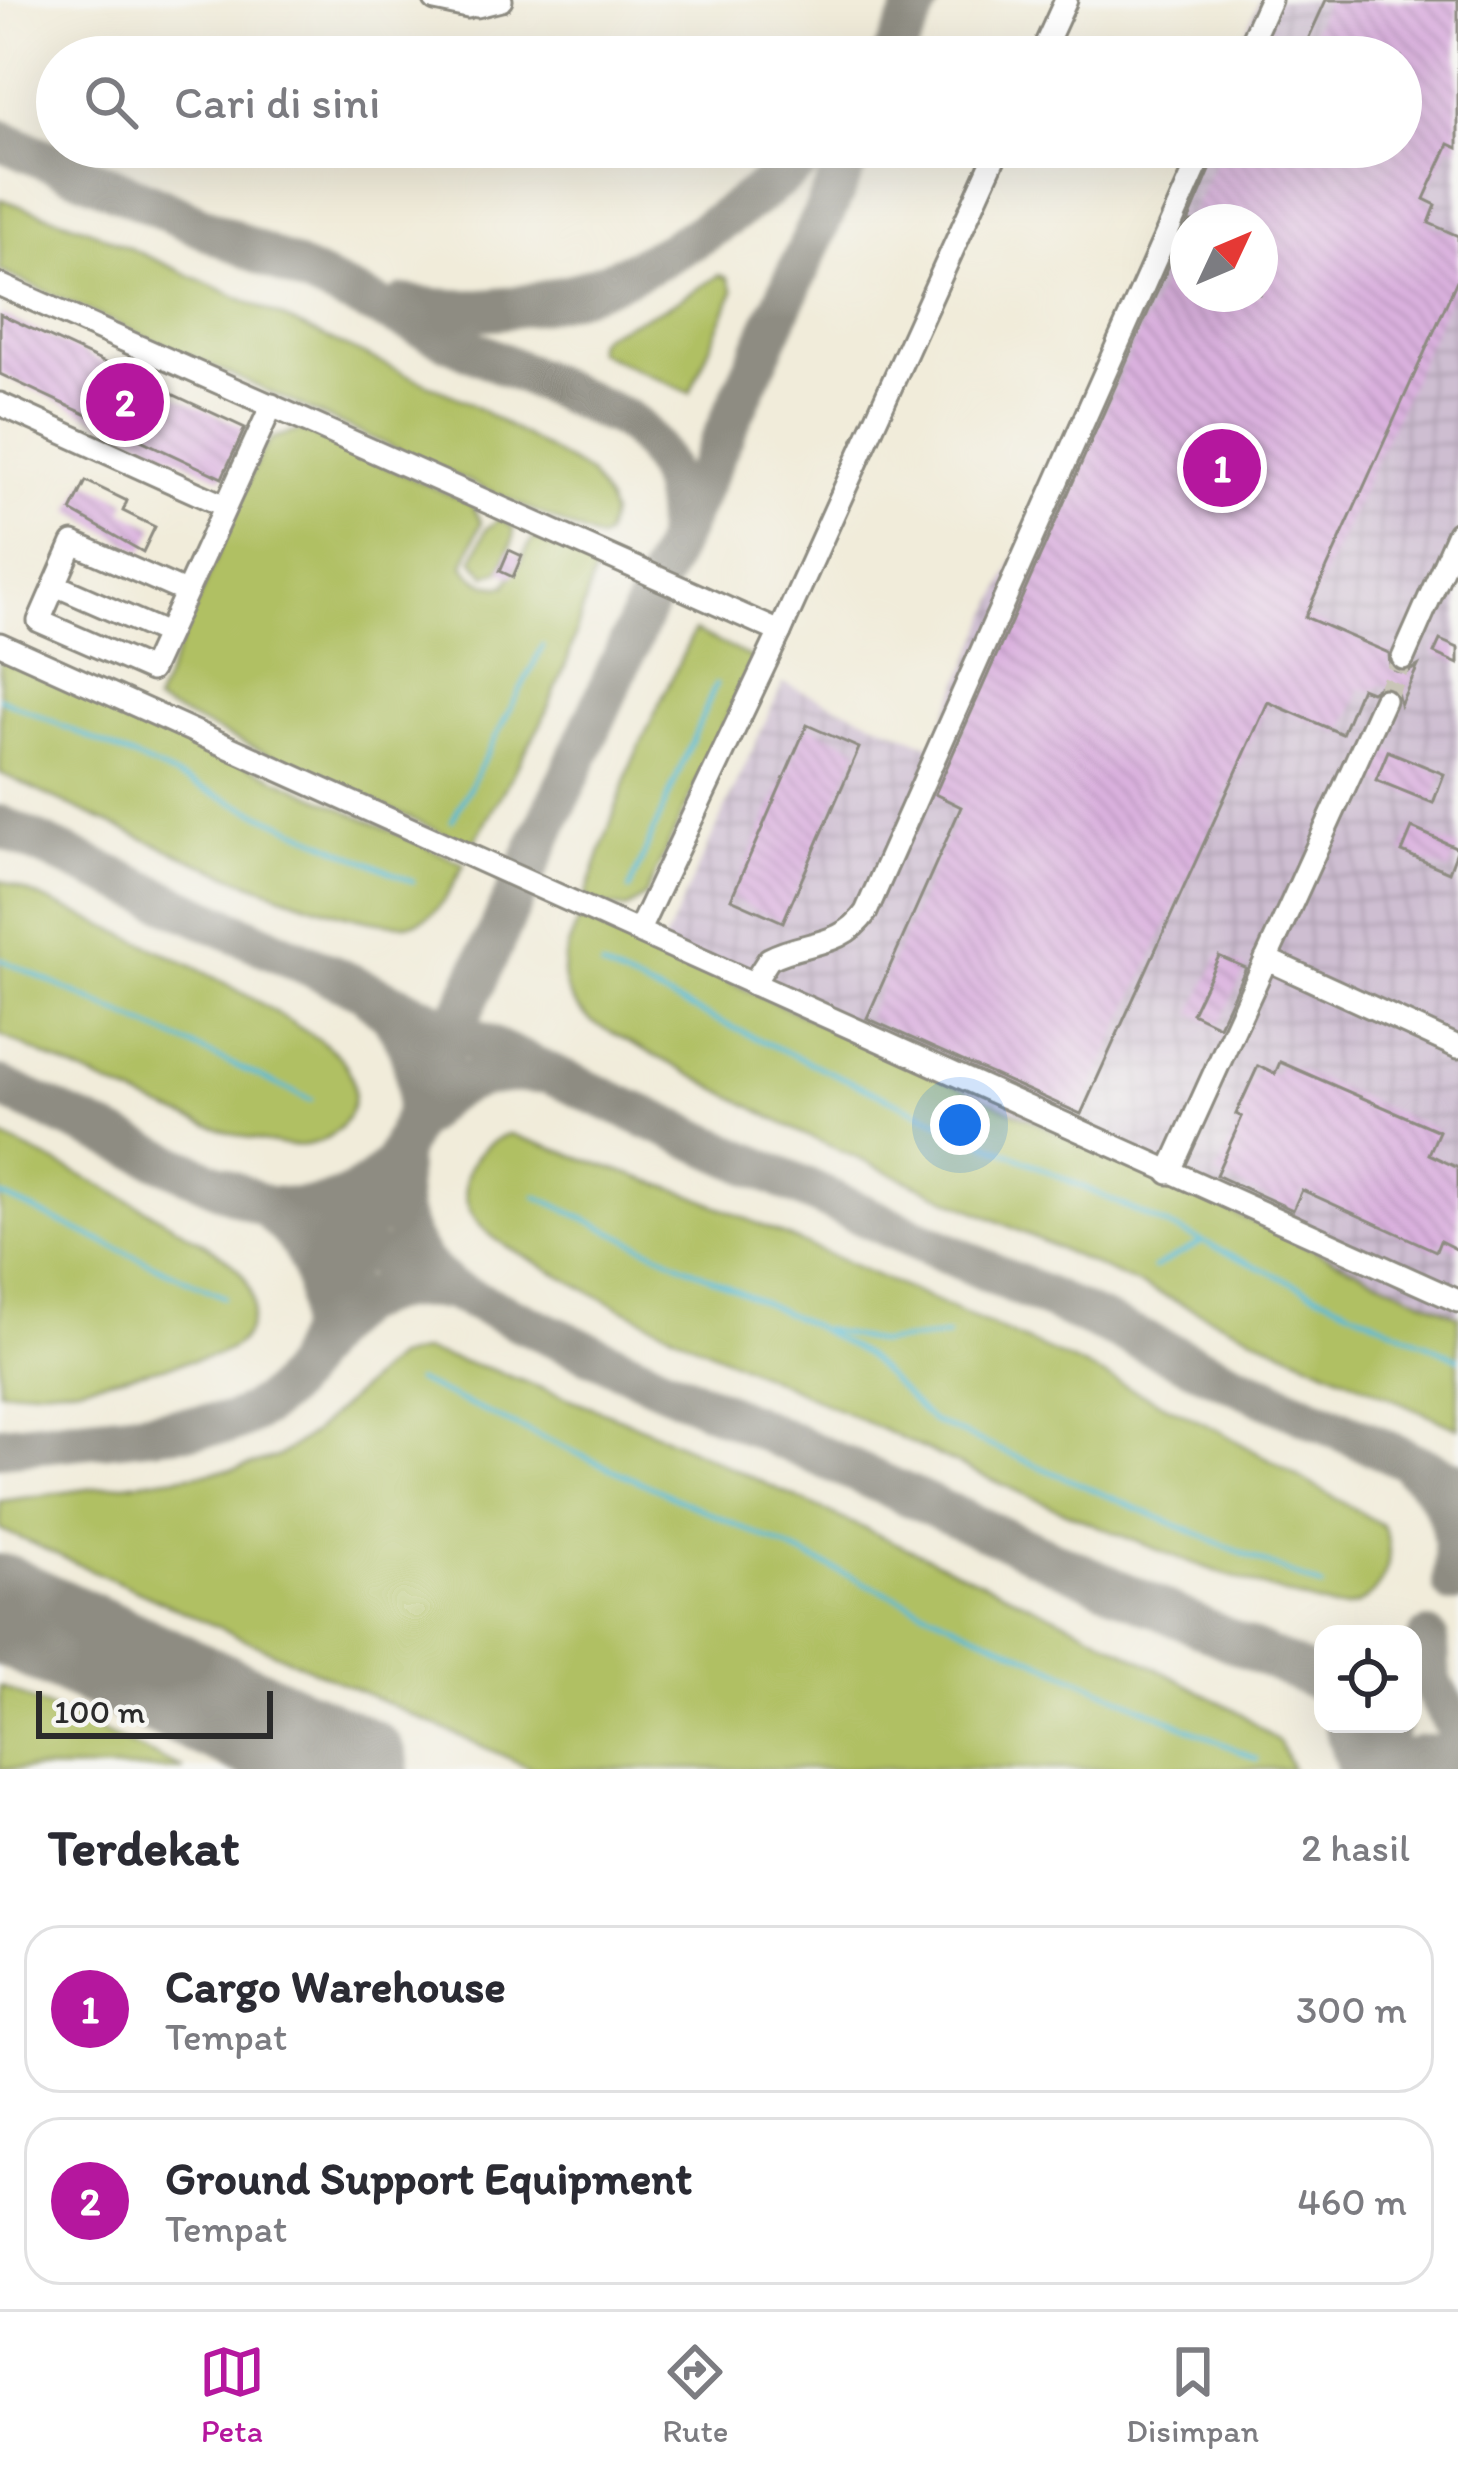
<!DOCTYPE html>
<html lang="id">
<style>
body{margin:0;font-family:Itim,sans-serif;background:#f2f2f3;color:#2b2b33}
.controls{position:absolute;right:36px;bottom:36px;display:grid;overflow:hidden;border-radius:24px;box-shadow:0 12px 48px #0002}
.controls button{width:108px;height:108px;display:grid;place-items:center;padding:0;border:0;border-bottom:3px solid #e1e1e2;background:#fff;color:#2b2b33;font:60px sans-serif}
.compass{position:absolute;left:1170px;top:204px;width:108px;height:108px;border-radius:50%;background:#fff;box-shadow:0 12px 48px #0002;rotate:46deg}
.scale{position:absolute;left:36px;bottom:30px;width:237px;box-sizing:border-box;padding-left:12px;border:6px solid #2b2b2b;border-top:0;font-size:33px;line-height:42px;white-space:nowrap;color:#2b2b2b;-webkit-text-stroke:9px #f6f6f2;paint-order:stroke}
.you{position:absolute;left:960px;top:1125px;width:42px;height:42px;margin:-30px;border:9px solid #fff;border-radius:50%;background:#1a73e8;box-shadow:0 0 0 18px #1a73e833}
.badge{display:grid;place-items:center;width:78px;height:78px;border-radius:50%;background:#b5179e;color:#fff;font-size:39px;font-weight:700}
.pin{position:absolute;translate:-50% -50%;border:6px solid #fff;box-shadow:0 3px 12px #0006}
.list{margin:0;padding:0;list-style:none}
h2{display:flex;justify-content:space-between;align-items:center;height:156px;margin:0;padding:0 48px;font-size:51px}
h2 small{font-size:39px;font-weight:400;color:#7c7c81}
.list li{display:grid;grid-template-columns:78px 1fr auto;gap:36px;align-items:center;box-sizing:border-box;height:168px;margin:0 24px 24px;padding:0 24px;border:3px solid #e1e1e2;border-radius:36px}
.list b{display:block;font-size:45px;white-space:nowrap}
.list p{margin:0;font-size:39px;white-space:nowrap;color:#7c7c81}
.list em{font-size:39px;font-style:normal;color:#7c7c81}
.icon{flex:none;width:66px;height:66px;fill:none;stroke:currentColor;stroke-width:2;stroke-linecap:round;stroke-linejoin:round}
.map{position:relative;flex:none;width:1458px;height:1769px;overflow:hidden}
.search{position:absolute;background:#fff;box-shadow:0 12px 48px #0002;left:36px;right:36px;top:36px;height:132px;display:flex;align-items:center;gap:30px;box-sizing:border-box;padding:0 42px;border-radius:66px;color:#7c7c81;font-size:45px}
.sheet{height:540px;background:#fff}
nav{display:flex;justify-content:space-around;align-items:center;box-sizing:border-box;height:168px;border-top:3px solid #e1e1e2;background:#fff;font-size:33px;color:#7c7c81}
nav a{display:grid;justify-items:center;gap:6px}
nav .on{color:#b5179e}
.map>svg:first-child{display:block}
.industrial{fill:url(#industrial-grid);fill-rule:evenodd}
.green{fill:#b0c063;stroke:#6e7647;stroke-width:3}
.lines{fill:none;stroke-linecap:round;stroke-linejoin:round}
.stream{stroke:#58bcd6;stroke-width:4.5}
.taxiway{stroke:#8e8c82;stroke-width:42}
.runway{stroke:#8e8c82;stroke-width:108}
.building{fill:url(#building-back-hatch)}
.minor-tunnel{stroke:#c9c5b7;stroke-width:21;stroke-dasharray:21 10;stroke-linecap:butt}
.minor-casing{stroke:#8e8c82;stroke-width:27}
.minor{stroke:#fff;stroke-width:21}
</style>
<div class="map">
<svg width="1458" height="1769" viewBox="0 0 1458 1769">
<defs>
<pattern id="industrial-grid" width="8" height="8" patternUnits="userSpaceOnUse" patternTransform="scale(3)"><rect width="8" height="8" fill="#cebed1"/><path d="M0 4h8M4 0v8" fill="none" stroke="#b1a3b4"/></pattern>
<pattern id="building-back-hatch" width="6" height="6" patternUnits="userSpaceOnUse" patternTransform="scale(3)"><rect width="6" height="6" fill="#dab1de"/><path d="M-1 5l2 2M0 0l6 6M5-1l2 2" fill="none" stroke="#bb98bf"/></pattern>
</defs>
<rect width="100%" height="100%" fill="#f6f6f2"/>
<filter id="ink" filterUnits="userSpaceOnUse"><feTurbulence type="fractalNoise" baseFrequency=".00833" numOctaves="2"/><feDisplacementMap in="SourceGraphic" scale="24" xChannelSelector="R" yChannelSelector="G"/><feConvolveMatrix kernelMatrix="1 2 1 2 8 2 1 2 1" color-interpolation-filters="sRGB"/></filter>
<filter id="wash" filterUnits="userSpaceOnUse"><feTurbulence type="fractalNoise" baseFrequency=".004" numOctaves="4" result="noise"/><feDisplacementMap in="SourceGraphic" scale="48" xChannelSelector="R" yChannelSelector="G"/><feGaussianBlur stdDeviation="2.7" result="paint"/><feColorMatrix in="noise" values="0 0 0 0 0 0 0 0 0 0 0 0 0 0 0 0 0 1.4 0 .05"/><feComposite in="paint" operator="in"/></filter>
<g filter="url(#wash)">
<rect width="100%" height="100%" fill="#f1ecda"/>
<!-- industrial -->
<path class="industrial" d="M1259 0H1458V1316L660 950 783 683 932 746 1195 147H1401V57H1235ZM1188 222H1260V294H1188Z"/>
<!-- green -->
<g class="green">
<polygon points="0,199 86,228 467,402 589,473 608,503 611,514 605,537 599,540 0,271"/>
<polygon points="720,275 728,278 734,291 690,393 596,351 596,342 604,334 667,307"/>
<path d="M302 430 472 504 481 522 464 565C471 580 490 588 506 586L534 537 597 563 568 659 542 722 472 846 155 703 259 456 272 438Z"/>
<polygon points="500,518 514,528 513,540 500,571 486,575 473,560 486,529"/>
<polygon points="694,631 754,659 645,896 627,909 599,905 585,897 632,762"/>
<path d="M0 653 464 864C453 884 443 911 420 921 359 946 69 805 0 773Z"/>
<path d="M0 880C100 924 202 964 294 1024 311 1035 332 1046 344 1062 355 1077 357 1098 349 1114 341 1131 325 1142 306 1145 243 1154 63 1064 0 1035Z"/>
<path d="M580 918 660 950 1458 1316V1428L799 1132 592 1022C551 988 560 962 580 918Z"/>
<path d="M510 1134 692 1195 1086 1367 1218 1430 1382 1525C1402 1560 1376 1612 1334 1608 1134 1554 949 1459 761 1374 688 1341 617 1308 548 1269 528 1257 503 1247 486 1231 448 1198 465 1148 510 1134Z"/>
<path d="M0 1136C59 1164 117 1192 173 1225 196 1239 223 1252 241 1273 251 1286 255 1301 252 1316 249 1337 236 1348 217 1355L78 1386 0 1391Z"/>
<polygon points="423,1351 490,1369 629,1421 1078,1626 1242,1714 1280,1743 1292,1769 533,1769 0,1529 0,1501 235,1469 277,1457 311,1434 395,1358"/>
<polygon points="0,1686 184,1769 0,1769"/>
</g>
<g class="lines">
<!-- stream -->
<g class="stream">
<polyline points="0,698 413,882"/>
<polyline points="452,821 543,646"/>
<polyline points="629,890 716,684"/>
<polyline points="0,959 311,1100"/>
<polyline points="602,968 1458,1358"/>
<polyline points="0,1195 224,1297"/>
<polyline points="536,1196 813,1326"/>
<polyline points="1154,1268 1202,1242"/>
<polyline points="813,1326 865,1355 932,1421 1322,1587"/>
<polyline points="824,1329 880,1343 948,1336"/>
<polyline points="416,1381 1257,1759"/>
</g>
<!-- taxiway -->
<g class="taxiway">
<polyline points="892,57 920,0"/>
<path d="M0 140 152 204 626 420C664 450 679 489 675 538"/>
<path d="M405 305C567 333 698 246 818 147"/>
<polyline points="0,826 1458,1483"/>
<path d="M372 998C408 1025 421 1070 416 1113"/>
<polyline points="0,1087 1323,1682"/>
<path d="M421 1116C453 1079 490 1070 537 1073"/>
<path d="M398 1168C393 1214 408 1254 443 1283"/>
<path d="M275 1207C321 1214 360 1199 391 1166"/>
<path d="M276 1216C316 1249 326 1301 313 1349 343 1304 386 1282 441 1289"/>
<path d="M0 1446 230 1423C261 1411 284 1394 302 1366L854 147"/>
<path d="M1413 1467C1451 1496 1458 1537 1453 1583"/>
<polyline points="1413,1674 1428,1640 1430,1682 1458,1730"/>
<polyline points="1344,1724 1358,1769"/>
<polyline points="1370,1769 1390,1724"/>
<polyline points="1385,1769 1423,1756 1458,1755"/>
</g>
<!-- runway -->
<polyline class="runway" points="0,1608 356,1769"/>
</g>
<g id="blocks">
<!-- building -->
<g class="building">
<polygon points="1326,0 1458,0 1458,148 1449,144 1424,199 1436,205 1429,223 1458,236 1458,278 1305,617 1389,653 1390,666 1396,671 1406,673 1418,666 1400,705 1397,692 1389,686 1381,685 1371,692 1361,688 1342,734 1268,702 1081,1114 867,1018 961,807 935,794 1188,222 1188,294 1260,294 1260,222 1188,222 1220,147 1401,147 1401,57 1300,57"/>
<polygon points="0,314 245,428 222,478 0,374"/>
<polygon points="86,481 127,501 123,511 155,527 143,552 71,511"/>
<polygon points="509,550 522,556 513,577 500,571"/>
<polygon points="1440,640 1458,648 1458,664 1434,653"/>
<polygon points="807,725 859,748 783,922 731,899"/>
<polygon points="1388,751 1444,774 1433,803 1376,780"/>
<polygon points="1412,828 1458,848 1449,872 1402,852"/>
<polygon points="1219,956 1246,968 1219,1026 1192,1013"/>
<polygon points="1280,1062 1439,1131 1429,1154 1458,1168 1458,1250 1440,1241 1436,1251 1302,1190 1293,1210 1216,1175 1242,1117 1236,1114 1258,1066 1275,1074"/>
</g>
</g>
</g>
<g filter="url(#ink)">
<use href="#blocks" fill-opacity="0" stroke="#8e8c82" stroke-width="3"/>
<g class="lines">
<!-- minor-tunnel -->
<polyline class="minor-tunnel" points="1384,700 1403,658"/>
<!-- minor casing -->
<g class="minor-casing">
<g id="minor">
<polyline points="435,0 468,7"/>
<polyline points="477,6 501,0"/>
<polyline points="1040,57 1066,0"/>
<polyline points="1244,57 1270,0"/>
<polyline points="0,285 780,632 999,147"/>
<polyline points="0,404 225,506"/>
<polyline points="55,585 167,634"/>
<polyline points="185,592 73,543 39,621 151,670 272,405"/>
<polyline points="0,644 1458,1301"/>
<polyline points="1403,658 1458,533"/>
<polyline points="639,930 780,632"/>
<polyline points="1266,959 1458,1047"/>
<path d="M753 984 769 959C805 940 840 949 866 912L1205 147"/>
<polyline points="1169,1173 1384,700"/>
</g>
</g>
<!-- minor -->
<use href="#minor" class="minor"/>
</g>
</g>
</svg>
<div class="controls">
<button><svg class="icon" aria-label="locate" viewBox="0 0 24 24"><circle cx="12" cy="12" r="6"/><path d="M12 2v4M12 18v4M2 12h4M18 12h4"/></svg></button>
</div>
<svg class="compass" viewBox="-18 -18 36 36"><path d="M0-13l5 13h-10z" fill="#e53935"/><path d="M0 13l5-13h-10z" fill="#7c7c81"/></svg>
<div class="scale">100 m</div>
<div class="you"></div>
<div class="pin badge" style="left:1222px;top:468px">1</div>
<div class="pin badge" style="left:125px;top:402px">2</div>
<div class="search"><svg class="icon" aria-label="search" viewBox="0 0 24 24"><circle cx="10" cy="10" r="6"/><path d="M15 15l6 6"/></svg>Cari di sini</div>
</div>
<section class="sheet">
<h2>Terdekat<small>2 hasil</small></h2>
<ul class="list">
<li><span class="badge">1</span><div><b>Cargo Warehouse</b><p>Tempat</p></div><em>300 m</em></li>
<li><span class="badge">2</span><div><b>Ground Support Equipment</b><p>Tempat</p></div><em>460 m</em></li>
</ul>
</section>
<nav>
<a class="on"><svg class="icon" aria-label="map" viewBox="0 0 24 24"><path d="M3 6l6-2 6 2 6-2v14l-6 2-6-2-6 2zM9 4v14M15 6v14"/></svg>Peta</a>
<a><svg class="icon" aria-label="directions" viewBox="0 0 24 24"><path d="M12 3l9 9-9 9-9-9zM9 14v-3h6M13 9l2 2-2 2"/></svg>Rute</a>
<a><svg class="icon" aria-label="saved" viewBox="0 0 24 24"><path d="M7 4h10v16l-5-4-5 4z"/></svg>Disimpan</a>
</nav>
